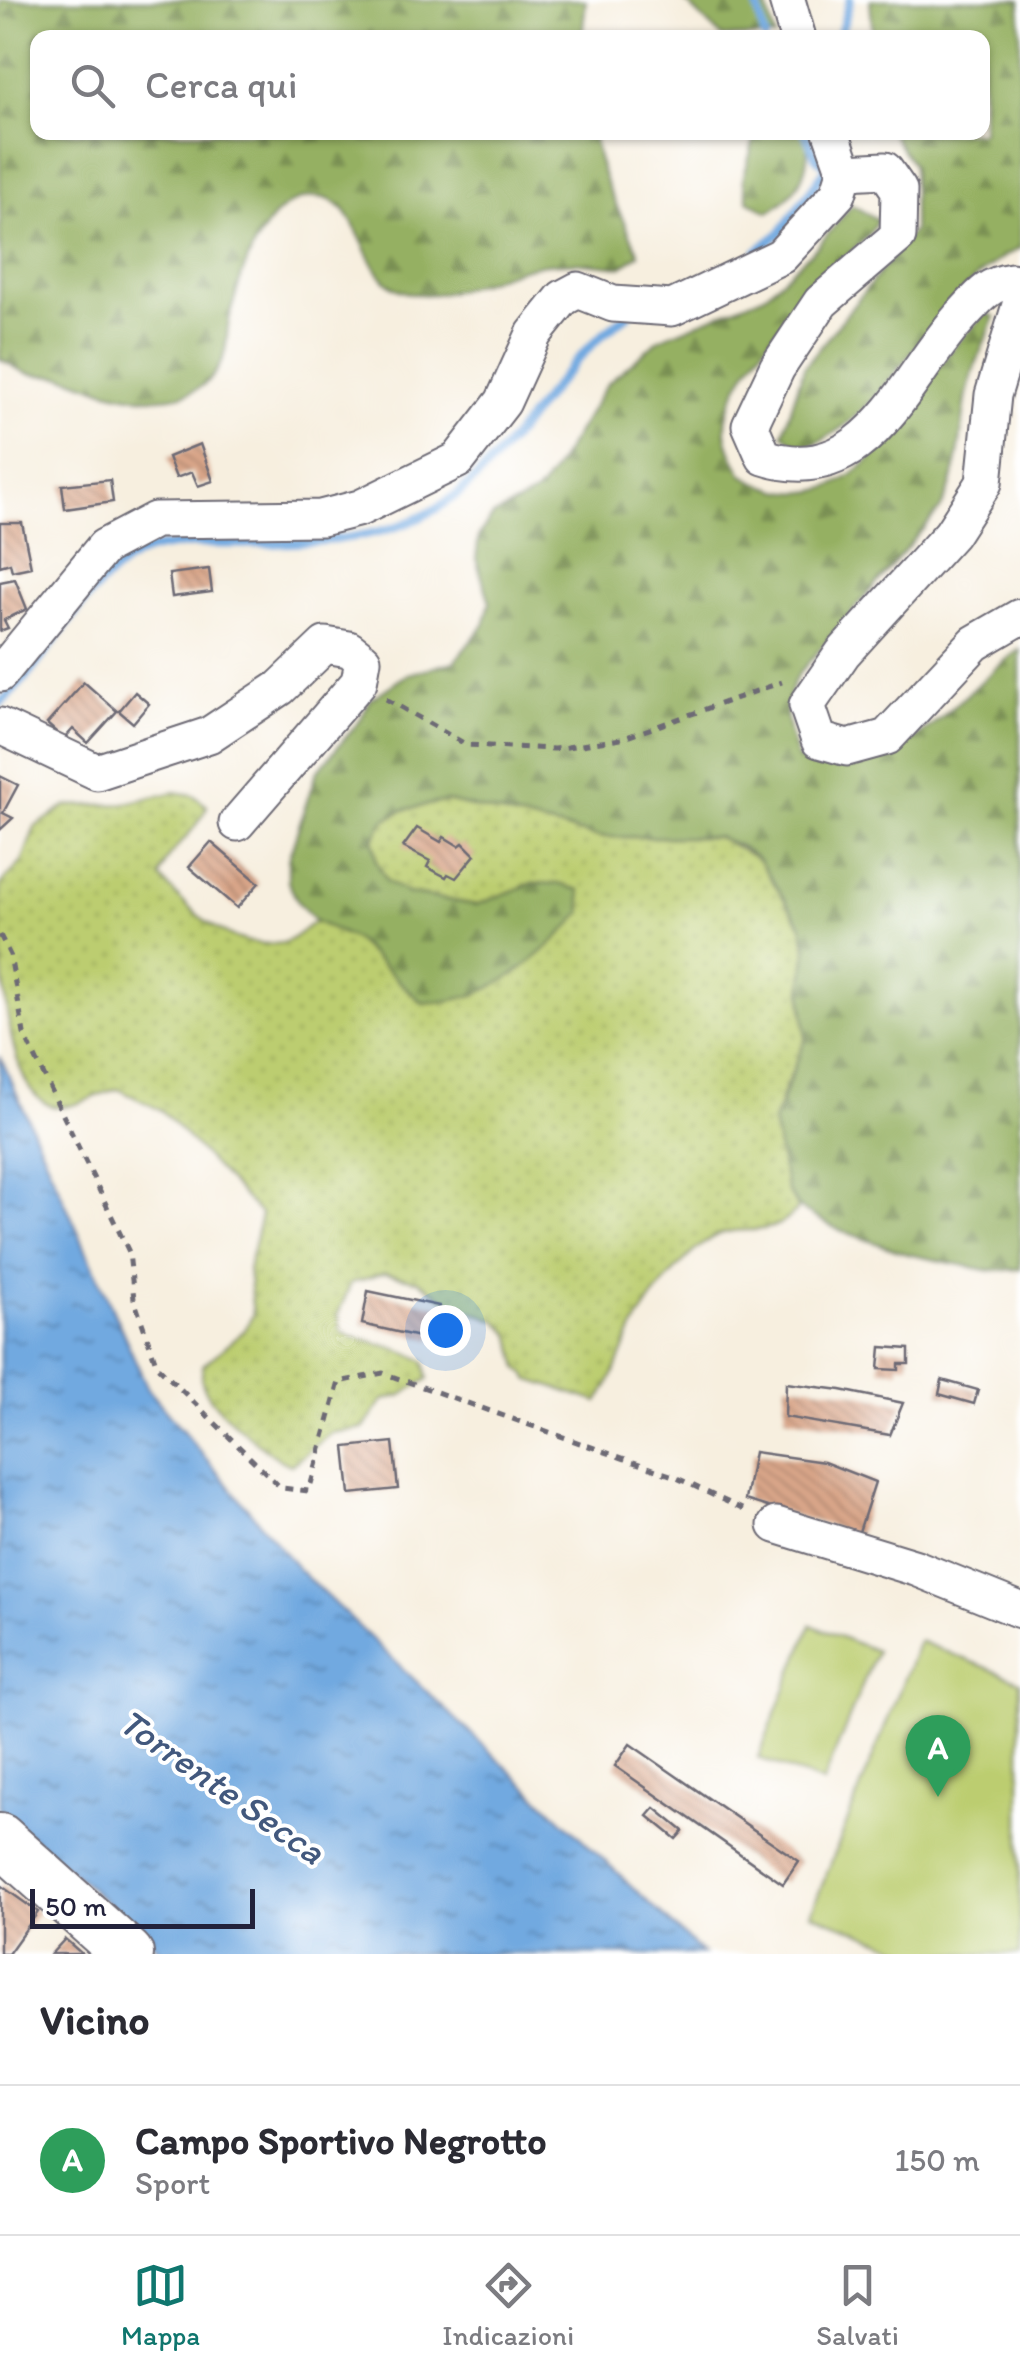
<!DOCTYPE html>
<html lang="it">
<style>
body{margin:0;font-family:Itim,sans-serif;background:#f2f2f3;color:#2b2b33}
.scale{position:absolute;left:30px;bottom:25px;width:225px;box-sizing:border-box;padding-left:10px;border:5px solid #22223b;border-top:0;font-size:28px;line-height:35px;white-space:nowrap;color:#22223b;-webkit-text-stroke:8px #fff;paint-order:stroke}
.you{position:absolute;left:445px;top:1330px;width:35px;height:35px;margin:-25px;border:8px solid #fff;border-radius:50%;background:#1a73e8;box-shadow:0 0 0 15px #1a73e833}
.badge{display:grid;place-items:center;width:65px;height:65px;border-radius:50%;background:#0f766e;color:#fff;font-size:32px;font-weight:700}
.pin{position:absolute;translate:-50% -82px;filter:drop-shadow(0 2px 5px #0008)}
.pin::after{content:'';position:absolute;top:52px;width:35px;height:30px;background:inherit;clip-path:polygon(0 0,100% 0,50% 100%)}
.list{margin:0;padding:0;list-style:none}
h2{display:flex;justify-content:space-between;align-items:center;height:130px;margin:0;padding:0 40px;font-size:42px}
h2 small{font-size:32px;font-weight:400;color:#7c7c81}
.list li{display:grid;grid-template-columns:65px 1fr auto;gap:30px;align-items:center;box-sizing:border-box;height:150px;padding:0 40px;border-top:2px solid #e1e1e2}
.list b{display:block;font-size:38px;white-space:nowrap}
.list p{margin:0;font-size:32px;white-space:nowrap;color:#7c7c81}
.list em{font-size:32px;font-style:normal;color:#7c7c81}
.icon{flex:none;width:55px;height:55px;fill:none;stroke:currentColor;stroke-width:2;stroke-linecap:round;stroke-linejoin:round}
.map{position:relative;flex:none;width:1020px;height:1954px;overflow:hidden}
.search{position:absolute;background:#fff;box-shadow:0 2px 8px #0004;left:30px;right:30px;top:30px;height:110px;display:flex;align-items:center;gap:25px;box-sizing:border-box;padding:0 35px;border-radius:20px;color:#7c7c81;font-size:38px}
.sheet{height:280px;background:#fff}
nav{display:flex;justify-content:space-around;align-items:center;box-sizing:border-box;height:140px;border-top:2px solid #e1e1e2;background:#fff;font-size:28px;color:#7c7c81}
nav a{display:grid;justify-items:center;gap:5px}
nav .on{color:#0f766e}
.map>svg:first-child{display:block}
.grass{fill:url(#grass-dots);stroke:#6f7856;stroke-width:2.5}
.forest{fill:url(#forest-firs);stroke:#5c694e;stroke-width:2.5}
.pitch{fill:#bccd70;stroke:#6f7856;stroke-width:2.5}
.water{fill:url(#water-ripples);stroke:#4a668e;stroke-width:2.5}
.lines{fill:none;stroke-linecap:round;stroke-linejoin:round}
.stream{stroke:#71a9e0;stroke-width:9}
.building{fill:url(#building-back-hatch)}
.street-casing{stroke:#6d6a74;stroke-width:39}
.secondary-casing{stroke:#6d6a74;stroke-width:54}
.path{stroke:#6d6a74;stroke-width:5;stroke-dasharray:8 8;stroke-linecap:butt}
.street{stroke:#fff;stroke-width:35}
.secondary{stroke:#fff;stroke-width:50}
.labels{text-anchor:middle;dominant-baseline:central;stroke-width:8;stroke-linejoin:round;paint-order:stroke}
.water-label{font-size:38px;font-style:italic;fill:#42587d;stroke:#fff}
</style>
<div class="map">
<svg width="1020" height="1954" viewBox="0 0 1020 1954">
<defs>
<pattern id="grass-dots" width="8" height="8" patternUnits="userSpaceOnUse" patternTransform="scale(2.5)"><rect width="8" height="8" fill="#bccd70"/><path d="M2 2h.1M6 6h.1" fill="none" stroke="#a1b062" stroke-width="1.8" stroke-linecap="round"/></pattern>
<pattern id="forest-firs" width="22" height="20" patternUnits="userSpaceOnUse" patternTransform="scale(2.5)"><rect width="22" height="20" fill="#95b062"/><path d="M5 1l3.5 6h-7zM16 11l3.5 6h-7z" fill="#798f52"/></pattern>
<pattern id="water-ripples" width="26" height="14" patternUnits="userSpaceOnUse" patternTransform="scale(2.5)"><rect width="26" height="14" fill="#71a9e0"/><path d="M2 4q2-2 4 0t4 0M15 11q2-2 4 0t4 0" fill="none" stroke="#5c89b7"/></pattern>
<pattern id="building-back-hatch" width="6" height="6" patternUnits="userSpaceOnUse" patternTransform="scale(2.5)"><rect width="6" height="6" fill="#d9a689"/><path d="M-1 5l2 2M0 0l6 6M5-1l2 2" fill="none" stroke="#b08771"/></pattern>
</defs>
<rect width="100%" height="100%" fill="#fff"/>
<filter id="ink" filterUnits="userSpaceOnUse"><feTurbulence type="fractalNoise" baseFrequency=".01" numOctaves="2"/><feDisplacementMap in="SourceGraphic" scale="20" xChannelSelector="R" yChannelSelector="G"/><feConvolveMatrix kernelMatrix="1 2 1 2 8 2 1 2 1" color-interpolation-filters="sRGB"/></filter>
<filter id="wash" filterUnits="userSpaceOnUse"><feTurbulence type="fractalNoise" baseFrequency=".0048" numOctaves="4" result="noise"/><feDisplacementMap in="SourceGraphic" scale="40" xChannelSelector="R" yChannelSelector="G"/><feGaussianBlur stdDeviation="2.25" result="paint"/><feColorMatrix in="noise" values="0 0 0 0 0 0 0 0 0 0 0 0 0 0 0 0 0 1.4 0 .05"/><feComposite in="paint" operator="in"/></filter>
<g filter="url(#wash)">
<rect width="100%" height="100%" fill="#f7efdf"/>
<!-- grass -->
<path class="grass" d="M175 792 193 795 207 806C197 835 168 846 160 877 190 912 231 951 282 943 293 941 306 928 315 921L355 939 421 1002 533 883 476 905 407 893 387 881 376 861 373 839 384 820 403 810 447 801 600 837H718L758 859 803 926 807 949 802 992 806 1038 780 1101 787 1190 799 1208C766 1246 739 1218 707 1241 681 1260 652 1295 636 1324 622 1351 616 1376 598 1402L530 1380 519 1368 510 1334 497 1321 447 1301 419 1281 385 1273 351 1283 338 1314 341 1332C368 1343 401 1346 425 1362L428 1379 400 1396 383 1400 364 1428 331 1433 291 1465C271 1458 207 1404 202 1382 201 1376 203 1371 203 1365L245 1330 253 1314 248 1269 261 1215 162 1111 118 1089C98 1093 72 1111 52 1106 0 1091 0 934 0 885L22 862 35 827 66 806 121 804Z"/>
<!-- forest -->
<g class="forest">
<path d="M0 0H586L582 37 38 38V132L593 133C601 185 619 207 639 254L622 267C594 264 567 260 539 265 496 272 443 307 399 290 359 274 362 191 310 197 261 203 240 276 230 316 226 330 228 348 222 361 196 419 115 396 72 379 57 374 41 377 27 373 18 370 9 363 0 359Z"/>
<polygon points="683,0 765,0 775,37 722,37"/>
<path d="M870 0H1020V248C929 291 888 424 802 448L783 434 804 367 913 231V166L891 133 982 132V38L873 37Z"/>
<path d="M756 133H806C813 167 798 195 768 212L748 200 743 179Z"/>
<path d="M852 205 878 220C865 245 848 252 830 270 798 303 722 384 726 432 727 448 736 461 743 475 841 533 893 435 939 366 952 347 971 330 986 313L995 317C984 344 971 372 966 400 960 439 959 473 941 508L798 675C779 707 787 726 798 760 889 795 955 696 1020 649V1269L991 1271 907 1254 837 1229 799 1208 787 1190 773 1122 806 1038 802 992 807 948 802 926 758 859 740 846 718 837H600L447 801 403 810 384 820 373 839 376 861 387 881 407 893 476 905 533 883 558 884 580 890 582 913C538 959 489 1006 421 1002L355 939 315 921 298 902 288 882V860L316 773 360 720 371 699 408 674 454 662 484 625 490 602 476 559 479 535 493 516 536 493 551 475 607 384 659 339 765 295 817 247Z"/>
</g>
<!-- pitch -->
<g class="pitch">
<polygon points="811,1625 876,1651 823,1783 758,1758"/>
<polygon points="919,1641 1020,1681 1020,1954 915,1954 811,1913"/>
</g>
<!-- water -->
<polygon class="water" points="0,1056 148,1389 299,1570 703,1954 165,1954 0,1809"/>
<g class="lines">
<!-- stream -->
<g class="stream">
<polyline points="756,0 765,38"/>
<polyline points="839,38 850,0"/>
<polyline points="805,132 816,157 829,168"/>
<polyline points="757,251 780,233 830,164"/>
<path d="M0 703C50 660 75 595 132 558 159 541 206 544 237 544 297 543 368 543 423 516 508 474 550 367 628 315"/>
</g>
</g>
<g id="blocks">
<!-- building -->
<g class="building">
<polygon points="200,444 213,481 198,486 192,472 176,478 168,457"/>
<polygon points="110,480 113,502 65,509 62,485"/>
<polygon points="0,523 22,523 31,567 12,571 10,563 0,566"/>
<polygon points="209,569 212,592 172,597 169,574"/>
<polygon points="15,579 27,609 4,620 8,628 0,631 0,582"/>
<polygon points="84,682 117,711 88,743 73,729 64,739 47,724"/>
<polygon points="135,692 149,704 133,723 119,711"/>
<polygon points="0,776 18,785 3,813 13,818 0,830"/>
<polygon points="417,828 441,842 444,837 459,846 463,843 475,855 456,878 448,874 446,877 427,867 430,861 403,847"/>
<polygon points="211,842 259,883 237,908 189,867"/>
<polygon points="368,1291 439,1306 432,1340 362,1324"/>
<polygon points="881,1347 909,1349 909,1364 899,1364 899,1370 879,1369"/>
<polygon points="942,1380 978,1390 974,1404 939,1394"/>
<polygon points="786,1383 841,1390 903,1403 890,1435 785,1417"/>
<polygon points="393,1442 398,1489 350,1494 345,1447"/>
<polygon points="754,1452 824,1462 875,1482 858,1535 745,1500"/>
<polygon points="630,1744 799,1861 783,1884 615,1766"/>
<polygon points="655,1808 683,1831 676,1839 648,1816"/>
<polygon points="0,1885 38,1912 8,1954 0,1954"/>
<polygon points="65,1939 82,1954 51,1954"/>
</g>
</g>
</g>
<g filter="url(#ink)">
<use href="#blocks" fill-opacity="0" stroke="#6d6a74" stroke-width="2.5"/>
<g class="lines">
<!-- street casing -->
<g class="street-casing">
<g id="street">
<polyline points="787,0 798,38"/>
<path d="M845 172 885 170 899 190 898 236 821 302 777 368 750 425 764 457C868 491 904 377 963 314 979 297 988 284 1011 281L1020 294"/>
<polyline points="1020,305 993,395 984,483 951,534 843,653 807,705 819,740 847,748 887,737 975,643 1020,617"/>
<polyline points="0,674 104,547 155,520 321,518 360,508 458,460 503,402 534,334 563,298 578,290 613,304 672,308 781,256 838,194 845,172 831,132"/>
<polyline points="0,726 97,772 209,735 280,688 325,645 349,649 363,660 359,682 237,823"/>
<polyline points="776,1525 916,1568 1020,1610"/>
</g>
</g>
<!-- secondary casing -->
<g class="secondary-casing">
<polyline id="secondary" points="0,1839 128,1954"/>
</g>
<!-- path -->
<g class="path">
<polyline points="386,699 467,745 554,749 621,739 782,682"/>
<polyline points="0,935 10,955 24,1034 129,1252 134,1299 157,1366 281,1488 309,1491 339,1382 383,1373 673,1476 746,1511"/>
</g>
<!-- street -->
<use href="#street" class="street"/>
<!-- secondary -->
<use href="#secondary" class="secondary"/>
</g>
</g>
<g class="labels">
<!-- water labels -->
<g class="water-label">
<text transform="translate(222 1786) rotate(35)">Torrente Secca</text>
</g>
</g>
</svg>
<div class="scale">50 m</div>
<div class="you"></div>
<div class="pin badge" style="left:938px;top:1797px;background:#2e9e5b">A</div>
<div class="search"><svg class="icon" aria-label="search" viewBox="0 0 24 24"><circle cx="10" cy="10" r="6"/><path d="M15 15l6 6"/></svg>Cerca qui</div>
</div>
<section class="sheet">
<h2>Vicino<small></small></h2>
<ul class="list">
<li><span class="badge" style="background:#2e9e5b">A</span><div><b>Campo Sportivo Negrotto</b><p>Sport</p></div><em>150 m</em></li>
</ul>
</section>
<nav>
<a class="on"><svg class="icon" aria-label="map" viewBox="0 0 24 24"><path d="M3 6l6-2 6 2 6-2v14l-6 2-6-2-6 2zM9 4v14M15 6v14"/></svg>Mappa</a>
<a><svg class="icon" aria-label="directions" viewBox="0 0 24 24"><path d="M12 3l9 9-9 9-9-9zM9 14v-3h6M13 9l2 2-2 2"/></svg>Indicazioni</a>
<a><svg class="icon" aria-label="saved" viewBox="0 0 24 24"><path d="M7 4h10v16l-5-4-5 4z"/></svg>Salvati</a>
</nav>
